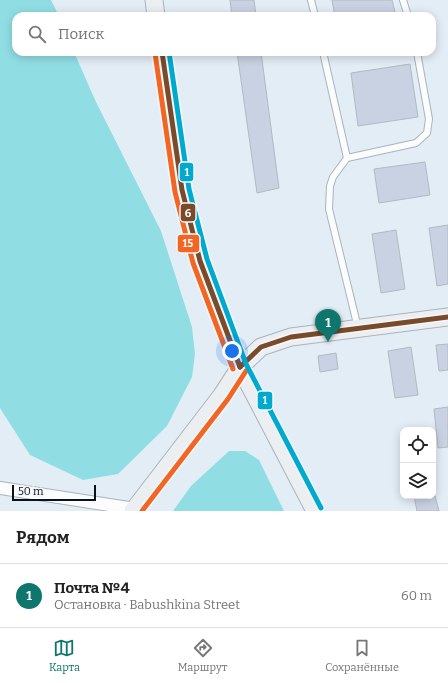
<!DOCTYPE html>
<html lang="ru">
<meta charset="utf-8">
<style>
body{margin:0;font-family:Bitter,serif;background:#f6f6f6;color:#222}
.controls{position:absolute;right:12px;bottom:12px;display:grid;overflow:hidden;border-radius:8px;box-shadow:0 2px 10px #0003}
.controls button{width:36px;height:36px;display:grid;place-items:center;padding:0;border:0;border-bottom:1px solid #e0e0e0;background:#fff;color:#222;font:20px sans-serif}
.scale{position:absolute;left:12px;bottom:10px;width:84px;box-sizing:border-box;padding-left:4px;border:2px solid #0a1219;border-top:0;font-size:11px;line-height:14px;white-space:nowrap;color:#0a1219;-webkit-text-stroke:3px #f4f8fd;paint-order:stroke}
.you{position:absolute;left:232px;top:351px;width:14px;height:14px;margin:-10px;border:3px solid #fff;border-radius:50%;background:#1a73e8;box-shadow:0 0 0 6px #1a73e833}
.badge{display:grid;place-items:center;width:26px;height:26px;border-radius:50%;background:#0f766e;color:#fff;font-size:13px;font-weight:700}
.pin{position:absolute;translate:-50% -33px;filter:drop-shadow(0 1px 2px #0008)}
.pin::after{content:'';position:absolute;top:21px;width:14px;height:12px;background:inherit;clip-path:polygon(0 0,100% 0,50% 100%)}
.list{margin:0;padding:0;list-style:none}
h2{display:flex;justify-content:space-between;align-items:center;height:52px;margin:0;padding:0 16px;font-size:17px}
h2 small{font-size:13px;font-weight:400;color:#767676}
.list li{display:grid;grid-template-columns:26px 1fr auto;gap:12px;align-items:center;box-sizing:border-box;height:64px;padding:0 16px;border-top:1px solid #e0e0e0}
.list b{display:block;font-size:15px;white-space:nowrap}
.list p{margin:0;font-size:13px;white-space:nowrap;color:#767676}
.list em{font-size:13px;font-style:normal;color:#767676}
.icon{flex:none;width:22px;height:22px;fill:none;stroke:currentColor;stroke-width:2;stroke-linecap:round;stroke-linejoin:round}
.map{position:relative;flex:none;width:448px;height:511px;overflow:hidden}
.search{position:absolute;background:#fff;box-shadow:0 2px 10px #0003;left:12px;right:12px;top:12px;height:44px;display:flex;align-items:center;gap:10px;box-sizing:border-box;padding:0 14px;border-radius:12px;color:#767676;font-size:15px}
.sheet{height:116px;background:#fff}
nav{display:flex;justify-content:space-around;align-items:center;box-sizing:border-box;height:56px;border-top:1px solid #e0e0e0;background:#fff;font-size:11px;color:#767676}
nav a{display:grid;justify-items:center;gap:2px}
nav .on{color:#0f766e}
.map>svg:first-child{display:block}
.water{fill:#90dee4}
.building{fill:#c8d2e2;stroke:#b3b9c2}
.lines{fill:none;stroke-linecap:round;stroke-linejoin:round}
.lane-casing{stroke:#abb3bb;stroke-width:8}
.street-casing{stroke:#abb3bb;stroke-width:14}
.secondary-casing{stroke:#abb3bb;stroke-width:19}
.lane{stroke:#fbfcfe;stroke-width:6}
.street{stroke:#fbfcfe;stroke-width:12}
.secondary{stroke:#ebeff1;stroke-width:17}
.bus-1-casing{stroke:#f4f8fd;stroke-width:8}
.bus-2-casing{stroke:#f4f8fd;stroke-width:8}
.bus-3-casing{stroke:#f4f8fd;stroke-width:8}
.bus-1{stroke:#7a4b2a;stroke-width:5}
.bus-2{stroke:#f26522;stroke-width:5}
.bus-3{stroke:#00a9ce;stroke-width:5}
.line-badge{stroke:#f4f8fd;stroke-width:1.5}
.badge-label{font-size:11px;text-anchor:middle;font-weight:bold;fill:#fff}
</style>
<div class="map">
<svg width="448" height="511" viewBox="0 0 448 511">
<rect width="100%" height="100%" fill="#e3edf6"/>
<!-- water -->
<g class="water">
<polygon points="0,0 51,0 59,16 16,16 16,52 74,52 96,102 161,231 192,327 195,354 192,377 167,426 118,474 83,480 30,455 0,408"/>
<polygon points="229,451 245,451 259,460 284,511 173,511 191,486"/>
</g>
<!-- building -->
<g class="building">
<polygon points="230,0 254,0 256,16 232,16"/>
<polygon points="332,0 392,0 396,16 335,16"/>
<polygon points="237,52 261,52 279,188 257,193"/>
<polygon points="410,64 418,117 358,126 351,73"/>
<polygon points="425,162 430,195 379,203 374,169"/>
<polygon points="448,225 448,284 437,286 429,228"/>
<polygon points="396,230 405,289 381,293 372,234"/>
<polygon points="448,344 448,370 439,371 436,345"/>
<polygon points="411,347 418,395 395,398 388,351"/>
<polygon points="336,353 338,369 320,372 318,356"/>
<polygon points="448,407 448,447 438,448 434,409"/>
<polygon points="414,496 435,496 439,511 417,511"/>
</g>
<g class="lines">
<!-- lane casing -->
<g class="lane-casing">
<g id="lane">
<polyline points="311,0 315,16"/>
<polyline points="403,0 408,16"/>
<polyline points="323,52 347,158"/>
<polyline points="358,328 329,209 330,186 333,177 347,158 416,143 427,133 429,119 417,52"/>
</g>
</g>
<!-- street casing -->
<g class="street-casing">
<polyline id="street" points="0,488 135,509"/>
</g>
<!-- secondary casing -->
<g class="secondary-casing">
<g id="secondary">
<polyline points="154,0 156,16"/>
<polyline points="162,52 182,190 200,261 240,367 315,511"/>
<polyline points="133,511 222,395 240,367 261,347 291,337 448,317"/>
</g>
</g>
<!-- lane -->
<use href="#lane" class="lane"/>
<!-- street -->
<use href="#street" class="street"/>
<!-- secondary -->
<use href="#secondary" class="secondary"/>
<!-- bus-1 casing -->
<g class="bus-1-casing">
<g id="bus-1">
<polyline points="162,52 182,190 200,261 240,367"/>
<polyline points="240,367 261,347 291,337 448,317"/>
</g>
</g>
<!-- bus-2 casing -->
<g class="bus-2-casing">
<g id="bus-2">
<polyline points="155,53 175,192 193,263 233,369"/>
<polyline points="142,511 228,399 246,371"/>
</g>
</g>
<!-- bus-3 casing -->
<g class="bus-3-casing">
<polyline id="bus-3" points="169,52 189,189 207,259 246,364 321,508"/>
</g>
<!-- bus-1 -->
<use href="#bus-1" class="bus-1"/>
<!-- bus-2 -->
<use href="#bus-2" class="bus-2"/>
<!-- bus-3 -->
<use href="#bus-3" class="bus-3"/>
</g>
<g class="line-badge">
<rect x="179" y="162" width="15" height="20" rx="4" fill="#00a9ce"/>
<rect x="180" y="203" width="16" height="19" rx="4" fill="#7a4b2a"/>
<rect x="177" y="234" width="23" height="19" rx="4" fill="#f26522"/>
<rect x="257" y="391" width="16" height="19" rx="4" fill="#00a9ce"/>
</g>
<g class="badge-label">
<text x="187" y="176">1</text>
<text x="188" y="217">6</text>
<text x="188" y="247">15</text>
<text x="265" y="404">1</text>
</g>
</svg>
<div class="controls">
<button><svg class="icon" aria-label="locate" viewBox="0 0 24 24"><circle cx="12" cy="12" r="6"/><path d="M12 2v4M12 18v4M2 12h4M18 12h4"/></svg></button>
<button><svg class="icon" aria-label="layers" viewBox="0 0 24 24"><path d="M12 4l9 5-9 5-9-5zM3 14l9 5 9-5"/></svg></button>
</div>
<div class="scale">50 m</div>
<div class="you"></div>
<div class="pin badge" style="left:328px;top:342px">1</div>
<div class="search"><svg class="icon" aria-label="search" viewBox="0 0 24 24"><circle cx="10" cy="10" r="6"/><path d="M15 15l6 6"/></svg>Поиск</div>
</div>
<section class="sheet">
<h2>Рядом<small></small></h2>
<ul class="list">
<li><span class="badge">1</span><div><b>Почта №4</b><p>Остановка · Babushkina Street</p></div><em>60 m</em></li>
</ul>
</section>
<nav>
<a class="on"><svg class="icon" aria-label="map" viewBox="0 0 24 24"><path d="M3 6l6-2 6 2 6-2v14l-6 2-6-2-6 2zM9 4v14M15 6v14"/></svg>Карта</a>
<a><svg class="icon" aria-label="directions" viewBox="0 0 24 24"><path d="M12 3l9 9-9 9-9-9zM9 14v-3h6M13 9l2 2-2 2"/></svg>Маршрут</a>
<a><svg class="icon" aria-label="saved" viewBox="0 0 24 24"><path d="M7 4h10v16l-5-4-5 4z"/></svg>Сохранённые</a>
</nav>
